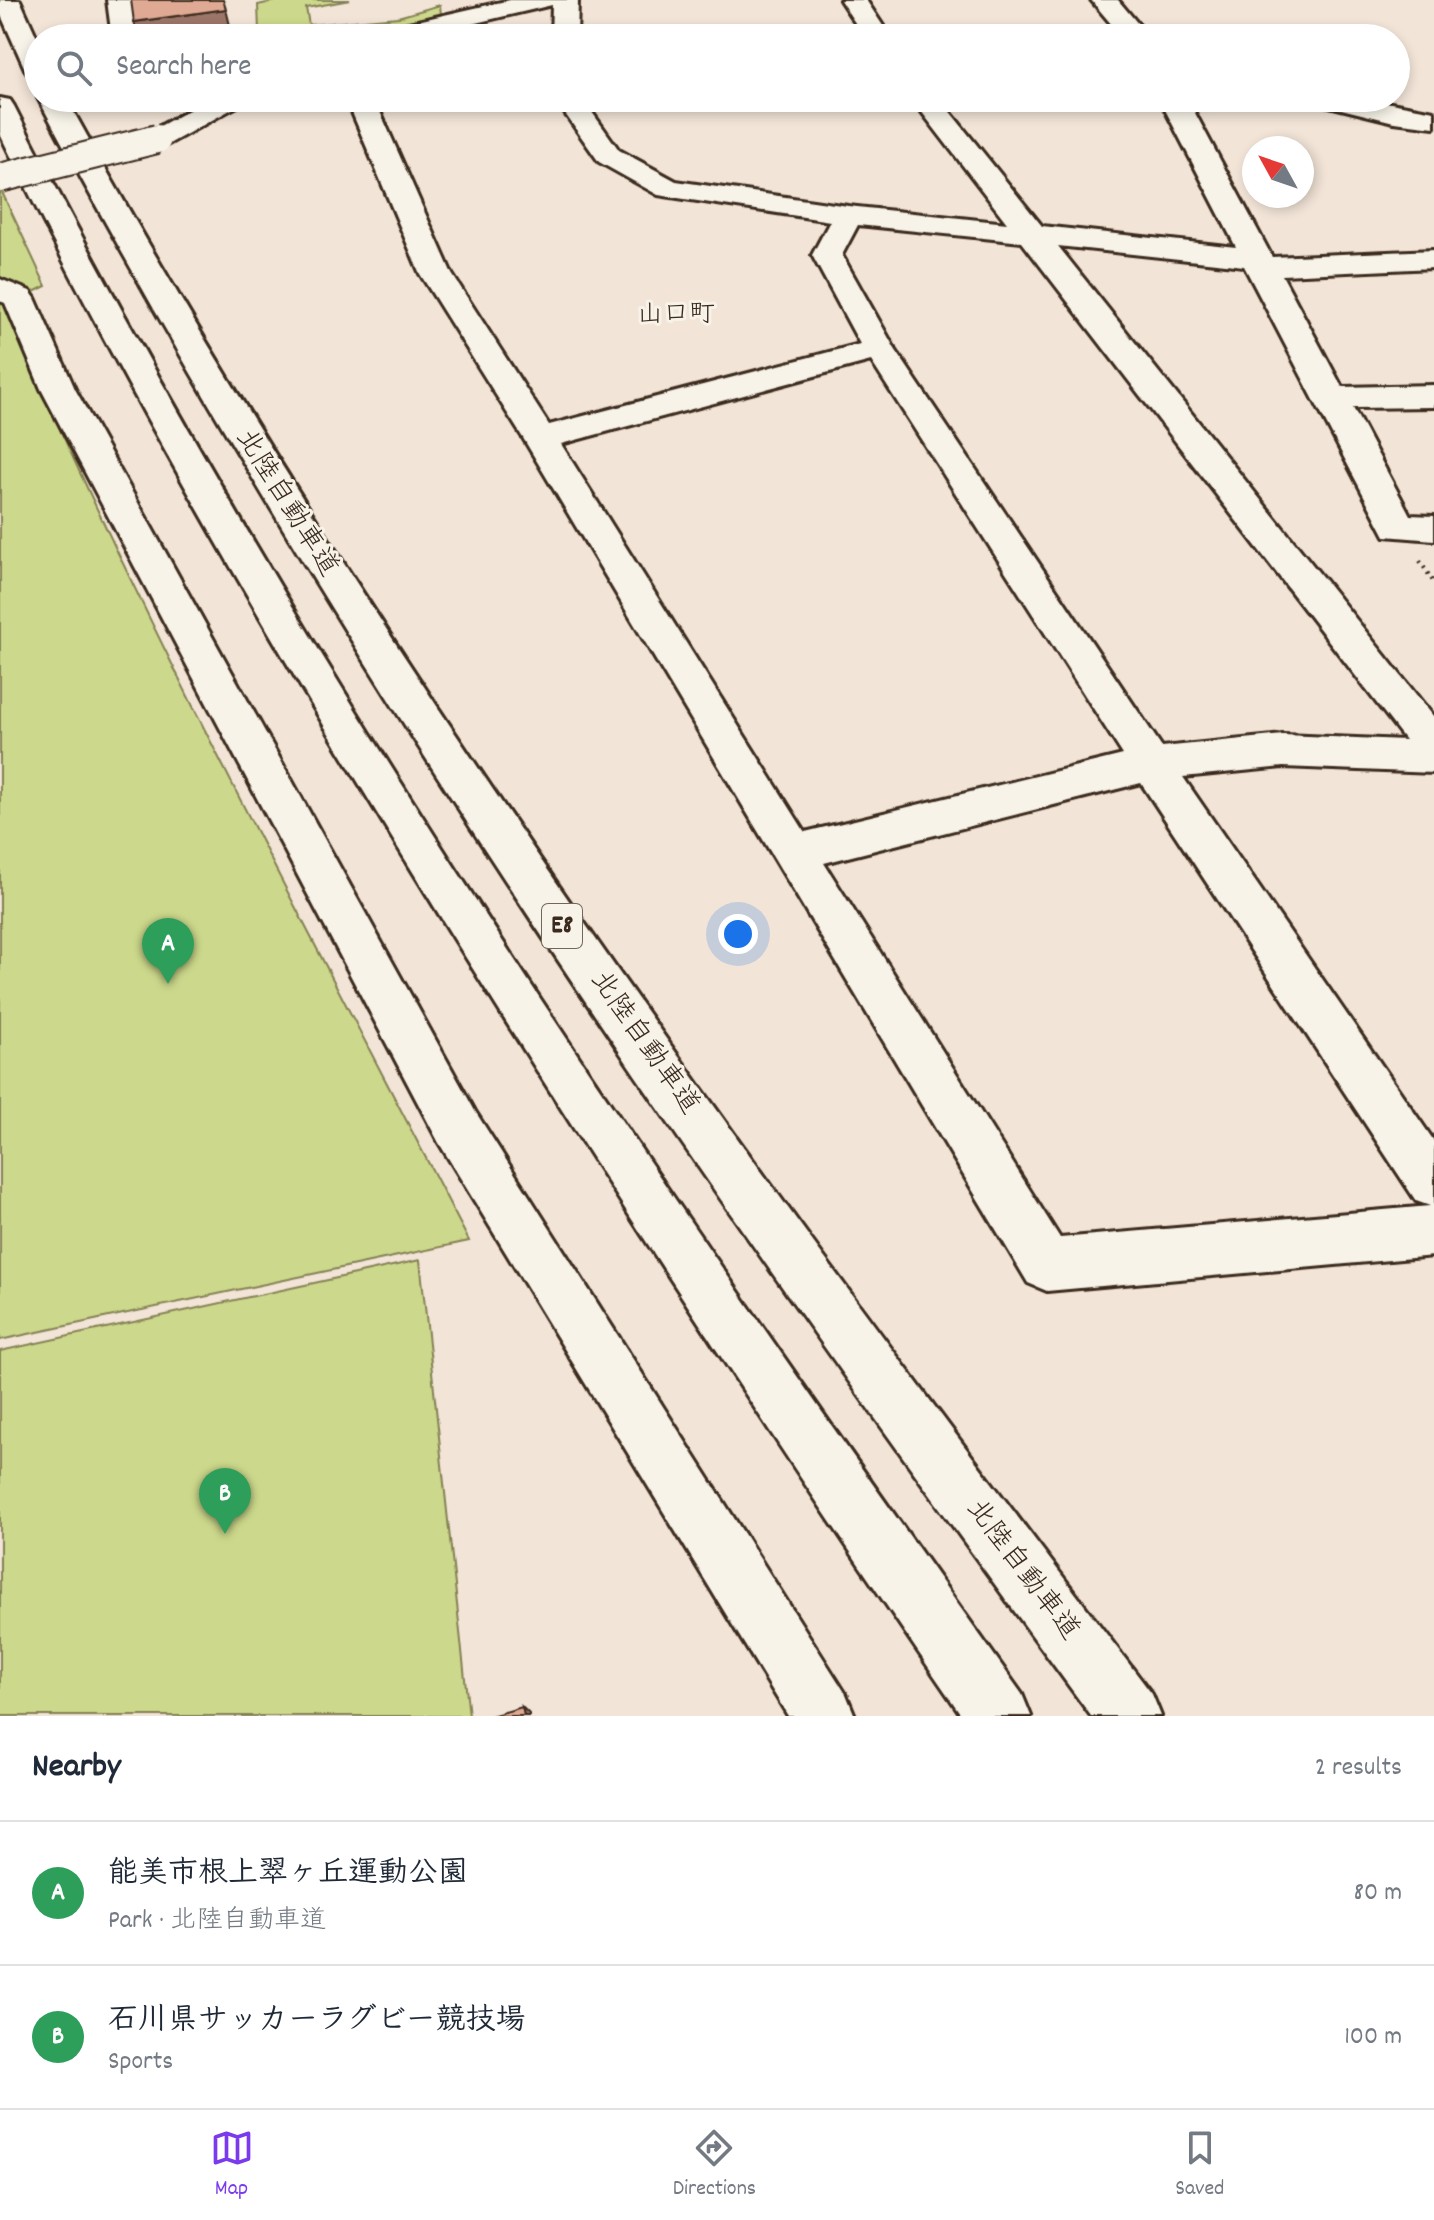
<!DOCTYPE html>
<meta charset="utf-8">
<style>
body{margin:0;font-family:Dekko,"Klee One",sans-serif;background:#f2f2f3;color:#1f2937}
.compass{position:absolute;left:1242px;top:136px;width:72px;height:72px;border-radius:50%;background:#fff;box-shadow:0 4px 12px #0003;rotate:310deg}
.you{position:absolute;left:738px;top:934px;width:28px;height:28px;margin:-20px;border:6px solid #fff;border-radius:50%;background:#1a73e8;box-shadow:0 0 0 12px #1a73e833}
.badge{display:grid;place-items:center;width:52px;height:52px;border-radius:50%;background:#7c3aed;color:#fff;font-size:26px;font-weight:700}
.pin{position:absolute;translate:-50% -66px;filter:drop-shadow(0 2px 4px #0008)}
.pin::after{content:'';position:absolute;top:42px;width:28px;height:24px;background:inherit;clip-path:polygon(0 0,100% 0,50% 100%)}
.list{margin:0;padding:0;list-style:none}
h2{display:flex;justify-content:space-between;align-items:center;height:104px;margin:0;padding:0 32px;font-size:34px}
h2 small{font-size:26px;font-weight:400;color:#747a83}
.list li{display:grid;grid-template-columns:52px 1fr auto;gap:24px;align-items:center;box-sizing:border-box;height:144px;padding:0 32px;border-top:2px solid #e0e1e3}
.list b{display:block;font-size:30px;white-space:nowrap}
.list p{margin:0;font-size:26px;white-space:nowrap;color:#747a83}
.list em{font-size:26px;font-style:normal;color:#747a83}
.icon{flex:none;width:44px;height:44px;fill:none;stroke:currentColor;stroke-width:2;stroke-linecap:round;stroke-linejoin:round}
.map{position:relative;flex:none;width:1434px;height:1716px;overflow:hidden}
.search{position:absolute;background:#fff;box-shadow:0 4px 12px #0003;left:24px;right:24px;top:24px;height:88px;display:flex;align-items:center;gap:20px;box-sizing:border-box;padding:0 28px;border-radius:44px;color:#747a83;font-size:30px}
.sheet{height:392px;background:#fff}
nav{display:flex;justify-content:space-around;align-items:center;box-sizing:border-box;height:112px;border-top:2px solid #e0e1e3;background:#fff;font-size:22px;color:#747a83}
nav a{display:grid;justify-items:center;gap:4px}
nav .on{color:#7c3aed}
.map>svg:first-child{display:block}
.green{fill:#ccd88b;stroke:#848154;stroke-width:2}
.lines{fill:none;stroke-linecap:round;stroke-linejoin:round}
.minor-casing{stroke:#3b2a1e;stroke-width:6}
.highway-casing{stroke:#3b2a1e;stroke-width:6}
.path{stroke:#3b2a1e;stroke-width:4;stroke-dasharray:2 5;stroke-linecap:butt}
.minor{fill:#f7f3e8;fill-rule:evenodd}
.highway{fill:#f7f3e8;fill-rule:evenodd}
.minor-bridge-casing{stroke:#3b2a1e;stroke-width:32;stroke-linecap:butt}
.minor-bridge{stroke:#f7f3e8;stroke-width:28}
.shaded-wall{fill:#9c7668;stroke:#3b2a1e;stroke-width:2}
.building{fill:#dfa994;stroke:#3b2a1e;stroke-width:2}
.labels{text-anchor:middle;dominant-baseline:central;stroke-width:6;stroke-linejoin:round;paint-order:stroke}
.far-quarter-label{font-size:26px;fill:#3b2a1e;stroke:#f7f3e8}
.shield{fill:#f7f3e8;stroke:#73665b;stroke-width:2}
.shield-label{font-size:26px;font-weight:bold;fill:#3b2a1e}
.street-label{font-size:28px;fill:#3b2a1e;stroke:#f7f3e8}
</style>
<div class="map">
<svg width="1434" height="1716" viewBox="0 0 1434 1716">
<rect width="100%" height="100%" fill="#f2e4d7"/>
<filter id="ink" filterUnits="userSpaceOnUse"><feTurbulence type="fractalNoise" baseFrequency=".0125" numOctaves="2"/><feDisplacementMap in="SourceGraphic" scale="16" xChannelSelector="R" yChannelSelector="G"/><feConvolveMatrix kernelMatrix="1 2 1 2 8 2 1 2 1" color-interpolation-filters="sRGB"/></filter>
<g filter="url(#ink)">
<!-- green -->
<g class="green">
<path d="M280 0H350L306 8 309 25 398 17 440 5 441 15C378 28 322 45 259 31L258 5Z"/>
<path d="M0 188 46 286 5 306C143 625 309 932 469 1241L0 1340Z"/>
<polygon points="420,1260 469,1716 0,1716 0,1351"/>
</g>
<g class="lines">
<!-- minor casing -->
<g class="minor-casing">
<g id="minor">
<polygon points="107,0 133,0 138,38 112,38"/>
<polygon points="510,0 578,0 577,38 551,38 552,5 412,38 365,38 369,32"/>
<polygon points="840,0 866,0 891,38 865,38"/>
<polygon points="1091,0 1118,0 1150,38 1123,38"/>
<polygon points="211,98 245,98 241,104 167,145 147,145 143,139 147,133"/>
<path d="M346 98H374L452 274 549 425 860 344 812 255 830 221 658 195 599 162 554 98H582L619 150 676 181 848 206 1007 223 911 98H939L1042 226 1236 247 1159 98H1187L1272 257 1434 250V268L1282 275 1342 387 1434 385V407L1353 408 1410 515 1434 516V540L1385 536 1244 266 1058 246 1434 717V773L1283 767 1183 777 1434 1141V1256L1047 1291 1028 1283 523 438 420 274ZM858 225 1022 242 1405 740 1283 735 1162 747 895 349 842 255ZM871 361 1123 755 805 832 561 444ZM1141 783 1416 1201 1430 1206 1060 1238 824 863Z"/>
<polygon points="1317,98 1364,98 1434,111 1434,127 1394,122 1321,104"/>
<polygon points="0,279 30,291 35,298 75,389 475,1111 846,1694 855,1716 788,1716 439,1143 41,389 5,303 0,301"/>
</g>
</g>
<!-- highway casing -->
<g class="highway-casing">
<g id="highway">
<polygon points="0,0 20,0 38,40 38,77 29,75 25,69 0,13"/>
<path d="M0 98 10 100 14 106C297 664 659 1186 1022 1694L1031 1716H962C786 1460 617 1200 453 937 291 675 134 411 0 134Z"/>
<path d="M38 98H66C377 662 762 1182 1152 1694L1161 1716H1091C711 1198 340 667 38 98Z"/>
</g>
</g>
<!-- path -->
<polyline class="path" points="1420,561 1434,583"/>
<!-- minor -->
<use href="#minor" class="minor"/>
<!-- highway -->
<use href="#highway" class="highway"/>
<!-- minor-bridge casing -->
<g class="minor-bridge-casing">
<polyline id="minor-bridge" points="0,178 157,139"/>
</g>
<!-- minor-bridge -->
<use href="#minor-bridge" class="minor-bridge"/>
</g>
<!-- shaded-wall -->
<g class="shaded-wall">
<polygon points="226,9 233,38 139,38 134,22"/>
<polygon points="522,1707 529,1714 529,1716 524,1716"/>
</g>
<!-- building -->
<g class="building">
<polygon points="131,0 223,0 226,9 134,22"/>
<polygon points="522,1707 524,1716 491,1716"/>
</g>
</g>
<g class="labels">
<!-- far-quarter labels -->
<g class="far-quarter-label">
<text x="676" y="315">山口町</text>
</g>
<!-- shield labels -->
<rect class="shield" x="542" y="904" width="40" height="44" rx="6"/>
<g class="shield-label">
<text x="562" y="926">E8</text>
</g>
<!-- street labels -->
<g class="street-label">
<text transform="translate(285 504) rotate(58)">北陸自動車道</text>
<text transform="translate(643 1044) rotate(55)">北陸自動車道</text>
<text transform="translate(1021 1571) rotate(53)">北陸自動車道</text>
</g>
</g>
</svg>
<svg class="compass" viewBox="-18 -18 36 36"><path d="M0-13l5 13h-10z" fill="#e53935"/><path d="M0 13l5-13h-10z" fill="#747a83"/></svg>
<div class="you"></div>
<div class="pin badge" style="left:168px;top:984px;background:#2e9e5b">A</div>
<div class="pin badge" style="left:225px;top:1534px;background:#2e9e5b">B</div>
<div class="search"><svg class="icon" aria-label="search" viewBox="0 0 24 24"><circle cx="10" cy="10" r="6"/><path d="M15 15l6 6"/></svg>Search here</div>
</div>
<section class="sheet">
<h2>Nearby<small>2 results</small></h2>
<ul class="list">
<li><span class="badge" style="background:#2e9e5b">A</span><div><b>能美市根上翠ヶ丘運動公園</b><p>Park · 北陸自動車道</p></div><em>80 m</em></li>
<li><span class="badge" style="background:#2e9e5b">B</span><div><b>石川県サッカーラグビー競技場</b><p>Sports</p></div><em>100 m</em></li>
</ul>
</section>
<nav>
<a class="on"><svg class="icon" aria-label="map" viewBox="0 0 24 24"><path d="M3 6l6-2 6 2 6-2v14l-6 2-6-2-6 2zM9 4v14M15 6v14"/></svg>Map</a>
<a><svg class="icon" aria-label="directions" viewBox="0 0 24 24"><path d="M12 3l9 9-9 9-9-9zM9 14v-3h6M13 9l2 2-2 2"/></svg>Directions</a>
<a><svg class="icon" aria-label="saved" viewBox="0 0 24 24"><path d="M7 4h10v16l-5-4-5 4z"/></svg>Saved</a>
</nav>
